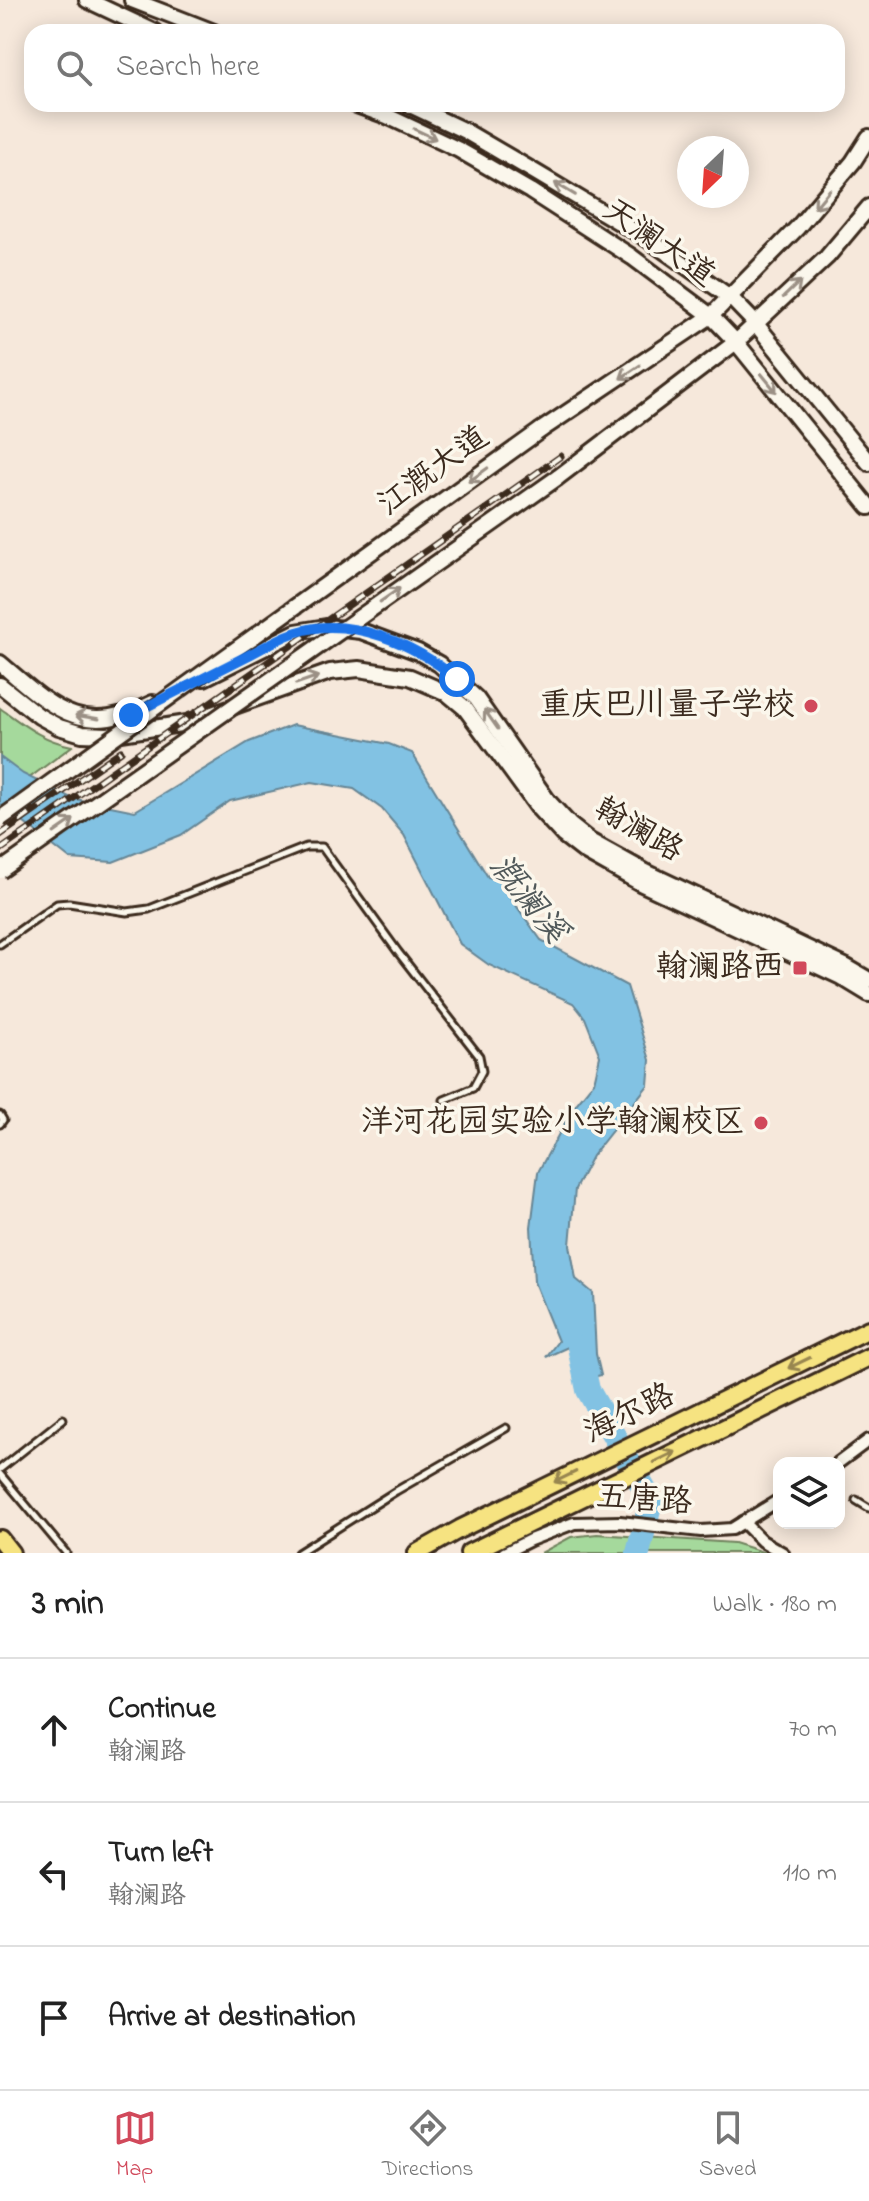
<!DOCTYPE html>
<meta charset="utf-8">
<style>
body{margin:0;font-family:"Indie Flower","LXGW WenKai TC",sans-serif;background:#f2f2f2;color:#222}
.controls{position:absolute;right:24px;bottom:24px;display:grid;overflow:hidden;border-radius:16px;box-shadow:0 4px 20px #0003}
.controls button{width:72px;height:72px;display:grid;place-items:center;padding:0;border:0;border-bottom:2px solid #e0e0e0;background:#fff;color:#222;font:40px sans-serif}
.compass{position:absolute;left:677px;top:136px;width:72px;height:72px;border-radius:50%;background:#fff;box-shadow:0 4px 20px #0003;rotate:205deg}
.stop{position:absolute;width:24px;height:24px;margin:-18px;border:6px solid #1a73e8;border-radius:50%;background:#fff}
.stop.end{background:#1a73e8;border-color:#fff;box-shadow:0 2px 8px #0008}
.list{margin:0;padding:0;list-style:none}
h2{display:flex;justify-content:space-between;align-items:center;height:104px;margin:0;padding:0 32px;font-size:34px}
h2 small{font-size:26px;font-weight:400;color:#767676}
.list li{display:grid;grid-template-columns:52px 1fr auto;gap:24px;align-items:center;box-sizing:border-box;height:144px;padding:0 32px;border-top:2px solid #e0e0e0}
.list b{display:block;font-size:30px;white-space:nowrap}
.list p{margin:0;font-size:26px;white-space:nowrap;color:#767676}
.list em{font-size:26px;font-style:normal;color:#767676}
.icon{flex:none;width:44px;height:44px;fill:none;stroke:currentColor;stroke-width:2;stroke-linecap:round;stroke-linejoin:round}
.map{position:relative;flex:none;width:869px;height:1553px;overflow:hidden}
.search{position:absolute;background:#fff;box-shadow:0 4px 20px #0003;left:24px;right:24px;top:24px;height:88px;display:flex;align-items:center;gap:20px;box-sizing:border-box;padding:0 28px;border-radius:24px;color:#767676;font-size:30px}
.sheet{height:536px;background:#fff}
nav{display:flex;justify-content:space-around;align-items:center;box-sizing:border-box;height:112px;border-top:2px solid #e0e0e0;background:#fff;font-size:22px;color:#767676}
nav a{display:grid;justify-items:center;gap:4px}
nav .on{color:#d1495b}
.map>svg:first-child{display:block}
.green{fill:#a5d99c;stroke:#70825d;stroke-width:2}
.water{fill:#82c2e3;stroke:#668594;stroke-width:2}
.lines{fill:none;stroke-linecap:round;stroke-linejoin:round}
.river{stroke:#82c2e3;stroke-width:24}
.lane-casing{stroke:#3b2a1e;stroke-width:11}
.street-casing{stroke:#3b2a1e;stroke-width:16}
.secondary-casing{stroke:#3b2a1e;stroke-width:20}
.primary-casing{stroke:#3b2a1e;stroke-width:22}
.lane{stroke:#fbf7ec;stroke-width:5}
.street{stroke:#fbf7ec;stroke-width:10}
.secondary{stroke:#fbf7ec;stroke-width:14}
.primary{stroke:#f6e381;stroke-width:16}
.rail-casing{stroke:#3b2a1e;stroke-width:7}
.rail{stroke:#fbf7ec;stroke-width:4;stroke-dasharray:12;stroke-linecap:butt}
.secondary-bridge-casing{stroke:#3b2a1e;stroke-width:20;stroke-linecap:butt}
.secondary-bridge{stroke:#fbf7ec;stroke-width:14}
.oneway{stroke:#9b9085}
.oneway2{stroke:#988650}
.route{stroke:#1a73e8;stroke-width:10}
.poi-dot{fill:#d1495b;stroke:#fbf7ec;stroke-width:3}
.labels{text-anchor:middle;dominant-baseline:central;stroke-width:7;stroke-linejoin:round;paint-order:stroke}
.street-label{font-size:32px;fill:#3b2a1e;stroke:#fbf7ec}
.poi-label{font-size:32px;fill:#3b2a1e;stroke:#fbf7ec;text-anchor:end}
.water-label{font-size:34px;font-style:italic;fill:#505859;stroke:#fbf7ec}
</style>
<div class="map">
<svg width="869" height="1553" viewBox="0 0 869 1553">
<rect width="100%" height="100%" fill="#f6e8db"/>
<filter id="ink" filterUnits="userSpaceOnUse"><feTurbulence type="fractalNoise" baseFrequency=".0125" numOctaves="2"/><feDisplacementMap in="SourceGraphic" scale="16" xChannelSelector="R" yChannelSelector="G"/><feConvolveMatrix kernelMatrix="1 2 1 2 8 2 1 2 1" color-interpolation-filters="sRGB"/></filter>
<g filter="url(#ink)">
<!-- green -->
<g class="green">
<path d="M0 708C24 725 43 741 72 746L0 800Z"/>
<polygon points="597,1534 734,1543 766,1553 541,1553 571,1537"/>
</g>
<!-- water -->
<polygon class="water" points="293,725 389,744 412,753 488,877 497,879 541,940 627,986 650,1060 648,1085 592,1156 575,1189 570,1245 576,1279 593,1293 596,1354 601,1375 578,1381 568,1347 546,1357 558,1341 534,1282 531,1227 538,1172 573,1108 594,1082 600,1056 585,1018 573,1003 489,965 460,944 404,835 382,809 354,789 312,782 230,801 181,835 113,862 70,859 0,804 0,757 23,774 71,798 135,811 249,742"/>
<g class="lines">
<!-- river -->
<polyline class="river" points="579,1347 588,1390 651,1501 638,1553"/>
<!-- lane casing -->
<g class="lane-casing">
<g id="lane">
<polyline points="0,944 57,904 69,903 127,912 149,909 306,847 322,847 398,952 479,1056 482,1071 473,1088 444,1100"/>
<polyline points="0,1115 3,1120 0,1124"/>
<polyline points="0,1469 63,1419"/>
<polyline points="0,1474 66,1553"/>
<polyline points="856,1500 869,1508"/>
<polyline points="298,1553 396,1491 506,1428"/>
</g>
</g>
<!-- street casing -->
<g class="street-casing">
<g id="street">
<polyline points="838,1463 869,1440"/>
<polyline points="743,1522 762,1541 783,1553"/>
<polyline points="504,1553 530,1540 574,1523 620,1522 701,1531 732,1529 779,1500"/>
</g>
</g>
<!-- secondary casing -->
<g class="secondary-casing">
<g id="secondary">
<polyline points="87,0 155,32"/>
<polyline points="132,0 214,32"/>
<polyline points="354,104 387,116 459,150 530,191 632,257 711,316 736,342 869,507"/>
<polyline points="408,104 465,131 535,172 649,240 731,298 756,324 869,463"/>
<polyline points="541,430 711,316 798,227 853,162 869,137"/>
<polyline points="557,478 736,342 827,257 869,207"/>
<path d="M0 663C54 709 82 739 153 703"/>
<polyline points="204,678 296,632 326,627 361,631 418,652 439,664 476,698 548,801 570,825 590,841 646,872 845,966 869,980"/>
<polyline points="0,685 39,716 59,727 82,734 108,735 187,723 330,672 359,669 410,677 447,693 465,708 539,809 563,835 585,852 642,884 841,977 869,994"/>
</g>
</g>
<!-- primary casing -->
<g class="primary-casing">
<g id="primary">
<polyline points="0,1539 11,1553"/>
<polyline points="417,1553 460,1529 869,1329"/>
<polyline points="469,1553 869,1357"/>
</g>
</g>
<!-- lane -->
<use href="#lane" class="lane"/>
<!-- street -->
<use href="#street" class="street"/>
<!-- secondary -->
<use href="#secondary" class="secondary"/>
<!-- primary -->
<use href="#primary" class="primary"/>
<!-- rail casing -->
<g class="rail-casing">
<g id="rail">
<polyline points="0,835 121,751"/>
<polyline points="0,850 561,456"/>
</g>
</g>
<!-- rail -->
<use href="#rail" class="rail"/>
<!-- secondary-bridge casing -->
<g class="secondary-bridge-casing">
<g id="secondary-bridge">
<polyline points="0,819 541,430"/>
<polyline points="0,871 557,478"/>
</g>
</g>
<!-- secondary-bridge -->
<use href="#secondary-bridge" class="secondary-bridge"/>
</g>
<!-- one-way arrows -->
<defs><path id="oneway-shaft" d="M-6 0H5M1.5-3L5.5 0L1.5 3" fill="none" stroke-width="1.6" stroke-linecap="round" stroke-linejoin="round" transform="scale(2)"/></defs>
<g class="oneway">
<use href="#oneway-shaft" transform="translate(425 134) rotate(25)"/>
<use href="#oneway-shaft" transform="translate(565 189) rotate(-149)"/>
<use href="#oneway-shaft" transform="translate(822 199) rotate(130)"/>
<use href="#oneway-shaft" transform="translate(792 289) rotate(-44)"/>
<use href="#oneway-shaft" transform="translate(630 372) rotate(146)"/>
<use href="#oneway-shaft" transform="translate(769 383) rotate(51)"/>
<use href="#oneway-shaft" transform="translate(478 475) rotate(144)"/>
<use href="#oneway-shaft" transform="translate(390 595) rotate(-35)"/>
<use href="#oneway-shaft" transform="translate(307 680) rotate(-19)"/>
<use href="#oneway-shaft" transform="translate(87 717) rotate(-171)"/>
<use href="#oneway-shaft" transform="translate(491 719) rotate(-125)"/>
<use href="#oneway-shaft" transform="translate(64 826) rotate(-35)"/>
</g>
<g class="oneway2">
<use href="#oneway-shaft" transform="translate(799 1363) rotate(154)"/>
<use href="#oneway-shaft" transform="translate(665 1457) rotate(-26)"/>
<use href="#oneway-shaft" transform="translate(565 1477) rotate(154)"/>
</g>
</g>
<g class="lines" filter="url(#ink)">
<!-- route -->
<path class="route" d="M131 715C169 695 208 676 247 656 263 648 280 637 297 632 351 615 416 645 457 679"/>
</g>
<!-- markers -->
<g class="poi-dot">
<circle cx="811" cy="706" r="8"/>
<rect x="792" y="960" width="16" height="16" rx="4"/>
<circle cx="761" cy="1123" r="8"/>
</g>
<g class="labels">
<!-- street labels -->
<g class="street-label">
<text transform="translate(658 244) rotate(35)">天澜大道</text>
<text transform="translate(434 472) rotate(-36)">江溉大道</text>
<text transform="translate(638 831) rotate(30)">翰澜路</text>
<text transform="translate(630 1415) rotate(-26)">海尔路</text>
<text transform="translate(644 1501) rotate(4)">五唐路</text>
</g>
<!-- poi labels -->
<g class="poi-label">
<text x="795" y="706">重庆巴川量子学校</text>
<text x="784" y="968">翰澜路西</text>
<text x="745" y="1123">洋河花园实验小学翰澜校区</text>
</g>
<!-- water labels -->
<g class="water-label">
<text transform="translate(527 900) rotate(51)">溉澜溪</text>
</g>
</g>
</svg>
<div class="controls">
<button><svg class="icon" aria-label="layers" viewBox="0 0 24 24"><path d="M12 4l9 5-9 5-9-5zM3 14l9 5 9-5"/></svg></button>
</div>
<svg class="compass" viewBox="-18 -18 36 36"><path d="M0-13l5 13h-10z" fill="#e53935"/><path d="M0 13l5-13h-10z" fill="#767676"/></svg>
<div class="stop" style="left:457px;top:679px"></div>
<div class="stop end" style="left:131px;top:715px"></div>
<div class="search"><svg class="icon" aria-label="search" viewBox="0 0 24 24"><circle cx="10" cy="10" r="6"/><path d="M15 15l6 6"/></svg>Search here</div>
</div>
<section class="sheet">
<h2>3 min<small>Walk · 180 m</small></h2>
<ul class="list">
<li><svg class="icon" aria-label="ahead" viewBox="0 0 24 24"><path d="M12 20V5M6 11l6-6 6 6"/></svg><div><b>Continue</b><p>翰澜路</p></div><em>70 m</em></li>
<li><svg class="icon" aria-label="left" viewBox="0 0 24 24"><path d="M17 20v-9H6M10 6l-5 5 5 5"/></svg><div><b>Turn left</b><p>翰澜路</p></div><em>110 m</em></li>
<li><svg class="icon" aria-label="arrive" viewBox="0 0 24 24"><path d="M6 21V4h12l-3 4 3 4H6"/></svg><div><b>Arrive at destination</b></div></li>
</ul>
</section>
<nav>
<a class="on"><svg class="icon" aria-label="map" viewBox="0 0 24 24"><path d="M3 6l6-2 6 2 6-2v14l-6 2-6-2-6 2zM9 4v14M15 6v14"/></svg>Map</a>
<a><svg class="icon" aria-label="directions" viewBox="0 0 24 24"><path d="M12 3l9 9-9 9-9-9zM9 14v-3h6M13 9l2 2-2 2"/></svg>Directions</a>
<a><svg class="icon" aria-label="saved" viewBox="0 0 24 24"><path d="M7 4h10v16l-5-4-5 4z"/></svg>Saved</a>
</nav>
